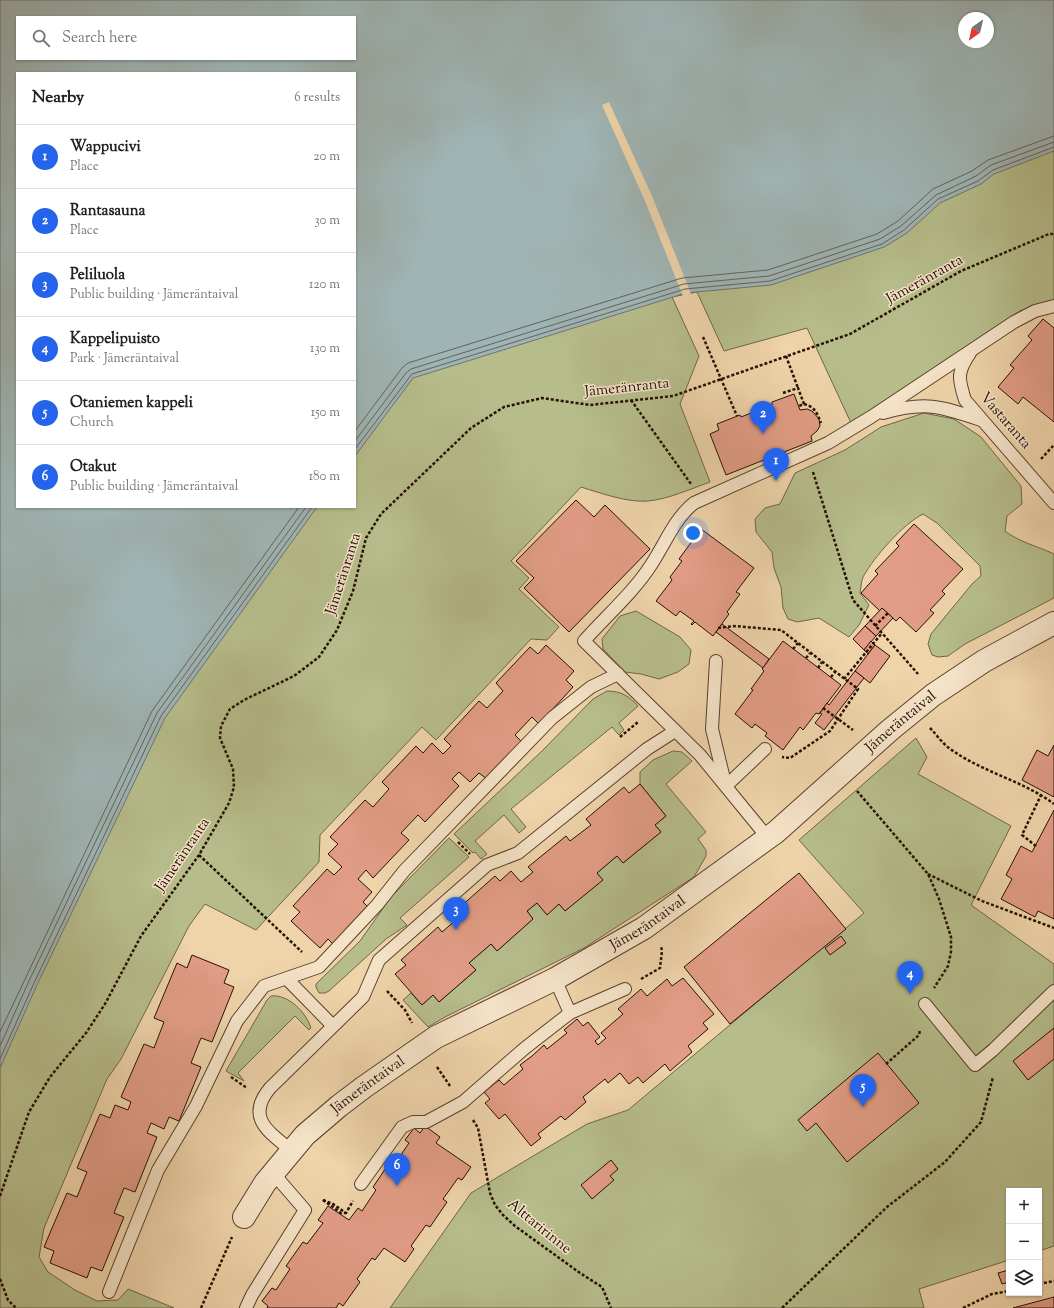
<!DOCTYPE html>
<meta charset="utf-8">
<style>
body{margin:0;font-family:"Sorts Mill Goudy",serif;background:#f2f2f2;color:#202124}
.controls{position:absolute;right:12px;bottom:12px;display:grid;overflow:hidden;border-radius:0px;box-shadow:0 1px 3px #0004}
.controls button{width:36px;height:36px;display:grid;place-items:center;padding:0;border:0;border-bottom:1px solid #e0e0e0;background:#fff;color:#202124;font:20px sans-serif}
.compass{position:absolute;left:958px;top:12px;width:36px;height:36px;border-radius:50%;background:#fff;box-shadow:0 1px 3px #0004;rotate:214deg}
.you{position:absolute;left:693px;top:533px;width:14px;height:14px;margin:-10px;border:3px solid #fff;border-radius:50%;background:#1a73e8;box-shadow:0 0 0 6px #1a73e833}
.badge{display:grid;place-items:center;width:26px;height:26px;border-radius:50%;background:#2563eb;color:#fff;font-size:13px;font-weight:700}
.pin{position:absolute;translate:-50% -33px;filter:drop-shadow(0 1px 2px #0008)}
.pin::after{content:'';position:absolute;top:21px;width:14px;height:12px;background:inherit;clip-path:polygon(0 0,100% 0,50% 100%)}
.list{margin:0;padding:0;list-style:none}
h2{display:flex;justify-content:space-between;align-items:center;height:52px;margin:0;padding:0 16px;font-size:17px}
h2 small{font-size:13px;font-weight:400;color:#757577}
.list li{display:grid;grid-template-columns:26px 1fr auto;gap:12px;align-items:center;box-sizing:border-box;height:64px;padding:0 16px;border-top:1px solid #e0e0e0}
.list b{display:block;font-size:15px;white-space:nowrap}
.list p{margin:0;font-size:13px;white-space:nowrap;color:#757577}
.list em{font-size:13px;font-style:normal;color:#757577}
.icon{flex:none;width:22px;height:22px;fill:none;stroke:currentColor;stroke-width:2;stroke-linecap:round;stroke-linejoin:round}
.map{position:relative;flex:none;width:1054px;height:1308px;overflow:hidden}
.search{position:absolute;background:#fff;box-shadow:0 1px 3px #0004;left:16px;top:16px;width:340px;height:44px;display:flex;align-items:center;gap:10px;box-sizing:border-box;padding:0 14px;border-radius:0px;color:#757577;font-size:15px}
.panel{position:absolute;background:#fff;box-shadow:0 1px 3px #0004;left:16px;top:72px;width:340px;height:436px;border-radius:0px}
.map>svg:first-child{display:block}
.green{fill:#b6bd8b;stroke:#6e6648;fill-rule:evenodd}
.water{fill:#9fb5b5;stroke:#6f736f;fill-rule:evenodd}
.pier{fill:#efd4aa}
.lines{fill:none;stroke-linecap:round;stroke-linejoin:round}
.shore{stroke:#63625e;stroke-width:1}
.building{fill:#e29d86;stroke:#270f06}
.lane-casing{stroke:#59402f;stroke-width:14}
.street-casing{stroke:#59402f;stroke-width:24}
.path{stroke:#270f06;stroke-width:2.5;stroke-dasharray:3 2;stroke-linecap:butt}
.lane{stroke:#f5e3c8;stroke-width:12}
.street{stroke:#f5e3c8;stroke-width:22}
.labels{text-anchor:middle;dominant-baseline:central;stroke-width:3;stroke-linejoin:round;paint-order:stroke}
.street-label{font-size:15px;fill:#270f06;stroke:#f5e3c8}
</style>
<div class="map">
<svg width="1054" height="1308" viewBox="0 0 1054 1308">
<rect width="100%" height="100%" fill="#efd4aa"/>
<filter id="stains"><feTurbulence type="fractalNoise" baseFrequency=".005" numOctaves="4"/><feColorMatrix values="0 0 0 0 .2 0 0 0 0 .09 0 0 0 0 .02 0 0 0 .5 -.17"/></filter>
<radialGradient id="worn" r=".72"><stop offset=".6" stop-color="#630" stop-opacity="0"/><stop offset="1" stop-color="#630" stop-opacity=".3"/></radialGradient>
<!-- green -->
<g class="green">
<path d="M1010 0 1054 3V301L1038 304 1020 311 851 423 807 328 724 351 697 292 672 297 699 356 680 404 710 482C690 489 669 499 648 501 629 503 600 493 581 487L511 561 529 578 519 589 559 627 547 640 531 639 436 740 422 727 320 835 319 862 256 930 205 904 189 926 121 1059 107 1079 44 1228 39 1257 48 1272 75 1290 97 1301 118 1300 128 1289 174 1308H0V930L119 507H355V268L366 252ZM964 18H988V42H964Z"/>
<path d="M924 413 954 419 981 437 1021 486 1022 504 1007 516 1005 531C1019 542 1037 546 1054 554V598L965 644 948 656 938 657 932 655 928 644 931 634 972 584 981 576 980 566 937 523 923 514C903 524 874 557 863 577 861 582 861 588 860 593L869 605 859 625 849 637 819 618 797 622 788 619 783 608 781 587 774 568 772 552 756 532 755 519 765 508 780 504 795 473 845 450 881 427Z"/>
<polygon points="636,611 680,637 691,650 689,664 678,672 659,679 641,674 625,672 603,649 602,639 620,616"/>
<path d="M607 691C621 691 629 696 638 706L619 723 624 730 619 735 612 727 511 809 526 827 519 833 504 815 475 841 487 854 481 859 475 852 473 853 454 834 542 751 593 699Z"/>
<polygon points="916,738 927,757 918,774 1011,826 971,905 1054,964 1054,1246 1039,1251 1039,1191 1009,1191 1009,1260 919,1289 924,1308 390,1308 471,1193 587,1124 628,1110 864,913 799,840"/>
<polygon points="673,751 682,752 692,761 666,784 706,832 698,839 706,850 706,856 694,877 584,948 445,1017 428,1027 403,1000 411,993 422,1005 433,995 439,1002 476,970 469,963 491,944 497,951 533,919 527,911 537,903 547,914 559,904 565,911 602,880 597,873 617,856 623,863 661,832 655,825 666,816 640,784 640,772 653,760"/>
<polygon points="449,838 469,857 400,918 407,925 386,939 329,991 325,993 319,993 316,987 316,984 360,941 391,897"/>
<path d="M271 996C288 994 306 1012 311 1028L309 1030 295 1016 238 1073 244 1081 226 1071 267 1000Z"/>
</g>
<!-- water -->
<path class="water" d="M0 0H1054V151L994 174 981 184 940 203 907 233 884 247 771 285 686 293 413 378 355 456V73H17V507H317L165 718 37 985 0 1068ZM17 17H355V59H17ZM964 18H988V42H964Z"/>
<!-- pier -->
<polygon class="pier" points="609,102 652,196 691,294 683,296 645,201 602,105"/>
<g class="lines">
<!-- shore -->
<g class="shore">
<polyline points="355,431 402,368 408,363 682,278 768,270 877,234 898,221 933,189 972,171 988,160 1054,136"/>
<polyline points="355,441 406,373 411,369 684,284 769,276 880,239 901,226 936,195 976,176 991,165 1054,142"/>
<polyline points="355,449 412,374 685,289 770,281 882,244 904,230 938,199 978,181 993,170 1054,147"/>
<polyline points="0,1032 152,711 299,507"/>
<polyline points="0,1046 29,981 157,713 306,507"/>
<polyline points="0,1059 34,983 161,716 312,507"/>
</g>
</g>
<!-- building -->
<g class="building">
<polygon points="1043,319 1054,328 1054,422 1023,397 1018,404 998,387 1014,368 1010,365 1032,340 1028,336"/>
<polygon points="794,394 800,410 807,409 812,411 819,419 820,426 817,431 811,436 812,441 726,475 710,434 719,430 717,424 740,415 741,417 772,405 772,402"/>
<polygon points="576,500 594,517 605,505 650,549 569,632 524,588 534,578 516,561"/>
<polygon points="914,524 963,569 942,591 945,594 930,610 934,613 916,632 900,617 896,621 882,608 880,611 861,593 878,574 875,571 899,546 896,543"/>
<polygon points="701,529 754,568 736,592 740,594 727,612 729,614 713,636 695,622 692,625 691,624 694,621 680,611 676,616 656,601 672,580 670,577 682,561 679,559"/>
<polygon points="882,608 893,618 876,636 865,626"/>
<polygon points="722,624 769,659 763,668 716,632"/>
<polygon points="865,626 876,636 864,650 853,639"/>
<polygon points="783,641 841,685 819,714 816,713 803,730 800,727 783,750 765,736 767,733 755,724 752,728 735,714 753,690 751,689 764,671 762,669"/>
<polygon points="871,641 875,645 868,654 864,650"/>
<polygon points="546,645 574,671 566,680 573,687 539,724 532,717 515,735 522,742 487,779 479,773 470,782 459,772 452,779 459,786 425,822 418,815 401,833 409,840 373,878 366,870 358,879 372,892 363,902 370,909 335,946 328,939 320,948 291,921 300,912 293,906 327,869 334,875 342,867 328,854 338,844 330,837 365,800 373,807 389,789 382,782 416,746 423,753 432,743 443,754 451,746 444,739 479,701 487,708 503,691 496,683 530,647 538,654"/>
<polygon points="875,645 890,656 870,683 855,671"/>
<polygon points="855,671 864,678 824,730 815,723 822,714 820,713 827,703 829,705"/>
<polygon points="1054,745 1054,797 1022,780 1037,750 1048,756"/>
<polygon points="640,784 666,816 655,825 661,832 623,863 617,856 597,873 603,880 565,911 559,904 547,915 537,903 527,911 533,919 497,951 491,944 469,963 476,970 439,1002 433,995 422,1005 395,974 406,965 401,960 438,927 442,932 463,914 459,908 495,876 500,881 511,871 521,882 533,872 528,867 566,836 570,841 591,825 586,819 624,787 629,793"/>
<polygon points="1054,810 1054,919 1038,911 1035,917 1001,899 1012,879 1006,875 1021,846 1032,852"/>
<polygon points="799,873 846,929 730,1024 684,967"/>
<polygon points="841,936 846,943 830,955 825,948"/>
<polygon points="192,955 229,970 224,983 234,987 212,1042 201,1038 191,1063 201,1067 179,1121 169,1117 164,1129 151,1123 147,1133 157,1137 135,1192 124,1188 114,1213 124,1217 102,1271 91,1267 87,1278 50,1263 54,1251 44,1247 67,1193 77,1197 87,1172 77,1168 100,1114 110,1118 115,1105 128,1110 131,1102 121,1097 144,1044 154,1048 164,1022 154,1018 177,963 187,968"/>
<polygon points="683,978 714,1014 703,1023 708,1029 688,1046 692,1052 670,1071 665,1064 643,1083 638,1077 629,1084 620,1073 608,1083 605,1079 583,1097 586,1102 565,1120 561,1116 538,1134 541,1138 531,1146 505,1114 499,1119 485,1103 490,1099 484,1092 499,1080 504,1085 523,1069 520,1065 532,1056 544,1045 547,1049 567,1033 564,1030 577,1019 583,1026 588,1022 600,1037 595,1041 598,1045 606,1038 601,1033 623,1014 618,1009 641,989 647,996 667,979 672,986"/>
<polygon points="1054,1028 1054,1059 1028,1080 1013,1061"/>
<polygon points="878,1053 919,1103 847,1162 816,1123 807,1131 798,1120"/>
<polygon points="425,1126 440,1137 436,1143 471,1167 462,1180 458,1178 443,1199 447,1202 430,1227 426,1225 411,1246 414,1249 405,1262 384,1248 375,1260 372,1258 357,1279 360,1282 343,1306 339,1303 336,1308 267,1308 268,1306 262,1301 272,1288 276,1290 290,1269 286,1266 303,1242 307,1244 323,1223 318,1220 328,1206 349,1220 358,1208 362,1211 376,1190 373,1187 390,1162 394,1165 409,1143 405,1140 414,1128 420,1133"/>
<polygon points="611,1160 618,1169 610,1176 614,1180 592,1199 581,1185"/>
<polygon points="1009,1270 1009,1282 1002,1284 998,1273"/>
<polygon points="1054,1297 1054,1308 1013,1308"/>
</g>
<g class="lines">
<!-- lane casing -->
<g class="lane-casing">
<g id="lane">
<path d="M970 353C957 372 958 378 965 400L1054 503"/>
<path d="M883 413C925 401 940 406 981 420"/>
<polyline points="716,661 712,729 725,783"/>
<polyline points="726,786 765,749"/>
<path d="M768 838 700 755 584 641C606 616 633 593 651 565 665 544 674 519 694 503L828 443 871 417 1014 322 1035 311 1054 306"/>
<polyline points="287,979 333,1026"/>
<polyline points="555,979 570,1013 625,989"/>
<polyline points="925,1004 975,1065 993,1050 1054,991"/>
<path d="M292 1151C269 1132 245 1118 270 1088L363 997 379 960 487 865 518 853 647 749 675 731"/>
<polyline points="361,1184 402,1127 413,1122 426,1122 463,1102 525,1048 570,1013"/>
<polyline points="109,1292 158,1170 196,1106 237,1021 264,986 319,967 377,905 404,871 552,718 591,687 618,674"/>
<polyline points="246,1308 252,1295 305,1210 273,1173"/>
</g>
</g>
<!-- street casing -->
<g class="street-casing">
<g id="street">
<path id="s1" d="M244 1217 265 1183 305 1135 339 1106 364 1087 436 1037 555 979 644 928 776 832 890 730 933 695 984 661 1054 623"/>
</g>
</g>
<!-- path -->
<g class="path">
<polyline points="703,337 737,416"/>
<polyline points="786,356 798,388"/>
<polyline points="783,393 798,388 804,404 799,406"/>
<polyline points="631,400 691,484"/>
<path d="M804 404C815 407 817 413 821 423"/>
<polyline points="1041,459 1054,445"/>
<polyline points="813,472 853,600 918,674"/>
<polyline points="875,626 888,613"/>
<polyline points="718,628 734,626 781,630 858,689 830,731 793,756 790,758 782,757"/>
<polyline points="793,649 798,643"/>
<polyline points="806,658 810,653"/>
<polyline points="818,668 822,662"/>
<polyline points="831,677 835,672"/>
<polyline points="844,679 882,633"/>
<polyline points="823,708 853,730"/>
<path d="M930 728C936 734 942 743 949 748 981 772 1022 780 1054 804"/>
<polyline points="620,737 638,722"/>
<polyline points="857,791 928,874 939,899 951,937 951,952 948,966 934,988"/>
<polyline points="458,842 470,854"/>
<polyline points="1036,846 1022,835 1041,795"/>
<polyline points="199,855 302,952"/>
<polyline points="928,874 982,901 1054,928"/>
<polyline points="641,979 660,968 662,951 661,946"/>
<polyline points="387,991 405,1010 412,1023"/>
<polyline points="886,1064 919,1035 920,1030"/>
<polyline points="437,1067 450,1086"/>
<polyline points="231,1077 247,1088"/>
<polyline points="473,1120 478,1128 490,1193 495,1205 503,1215 515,1226 580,1273 602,1287 611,1308"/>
<polyline points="0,1196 29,1112 50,1077 86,1033 105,1004 141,936 199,855 229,803 234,787 233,769 220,738 221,726 230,709 244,700 294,676 319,657 337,630 353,591 366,538 381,514 471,428 504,407 542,398 590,405 673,396 850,334 961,271 1049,234 1054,234"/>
<polyline points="323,1200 333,1204 346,1213 353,1201"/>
<polyline points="323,1200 341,1213 346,1213"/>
<polyline points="0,1279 8,1300 16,1308"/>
<polyline points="1039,1284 1054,1281"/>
<polyline points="201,1308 232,1237"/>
<polyline points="782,1308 887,1207 945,1162 981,1122 993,1077"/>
<polyline points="963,1308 992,1294 1009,1291"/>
</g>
<!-- lane -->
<use href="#lane" class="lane"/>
<!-- street -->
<use href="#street" class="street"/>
</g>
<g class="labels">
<!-- street labels -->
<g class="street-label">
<text transform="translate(925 280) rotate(-29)">Jämeränranta</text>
<text transform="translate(627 388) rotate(-6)">Jämeränranta</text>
<text transform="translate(1005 421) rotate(49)">Vastaranta</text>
<text transform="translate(344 574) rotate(-72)">Jämeränranta</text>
<text stroke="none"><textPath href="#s1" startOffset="831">Jämeräntaival</textPath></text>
<text transform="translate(183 855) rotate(-56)">Jämeränranta</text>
<text stroke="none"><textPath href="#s1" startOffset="507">Jämeräntaival</textPath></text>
<text stroke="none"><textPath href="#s1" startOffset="183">Jämeräntaival</textPath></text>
<text transform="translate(539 1227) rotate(39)">Alttaririnne</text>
</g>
</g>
<rect width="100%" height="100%" filter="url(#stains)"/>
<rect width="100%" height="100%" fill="url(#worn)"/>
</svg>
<div class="controls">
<button>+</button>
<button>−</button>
<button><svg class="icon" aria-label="layers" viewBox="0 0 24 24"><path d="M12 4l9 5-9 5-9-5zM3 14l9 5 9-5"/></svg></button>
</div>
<svg class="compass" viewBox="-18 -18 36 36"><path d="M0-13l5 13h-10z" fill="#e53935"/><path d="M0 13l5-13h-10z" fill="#757577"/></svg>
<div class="you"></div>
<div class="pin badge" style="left:776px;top:481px">1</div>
<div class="pin badge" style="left:763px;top:434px">2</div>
<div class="pin badge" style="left:456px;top:930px">3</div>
<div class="pin badge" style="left:910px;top:994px">4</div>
<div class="pin badge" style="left:863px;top:1107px">5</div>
<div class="pin badge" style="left:397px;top:1186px">6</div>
<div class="search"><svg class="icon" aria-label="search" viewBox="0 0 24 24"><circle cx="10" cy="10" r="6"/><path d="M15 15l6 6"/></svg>Search here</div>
<section class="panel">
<h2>Nearby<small>6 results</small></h2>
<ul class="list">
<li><span class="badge">1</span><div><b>Wappucivi</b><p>Place</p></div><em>20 m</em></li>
<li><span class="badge">2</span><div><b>Rantasauna</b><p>Place</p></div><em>30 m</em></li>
<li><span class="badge">3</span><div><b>Peliluola</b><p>Public building · Jämeräntaival</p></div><em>120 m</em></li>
<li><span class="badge">4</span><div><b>Kappelipuisto</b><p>Park · Jämeräntaival</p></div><em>130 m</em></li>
<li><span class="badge">5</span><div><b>Otaniemen kappeli</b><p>Church</p></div><em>150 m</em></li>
<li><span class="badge">6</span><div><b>Otakut</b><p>Public building · Jämeräntaival</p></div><em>180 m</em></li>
</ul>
</section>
</div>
